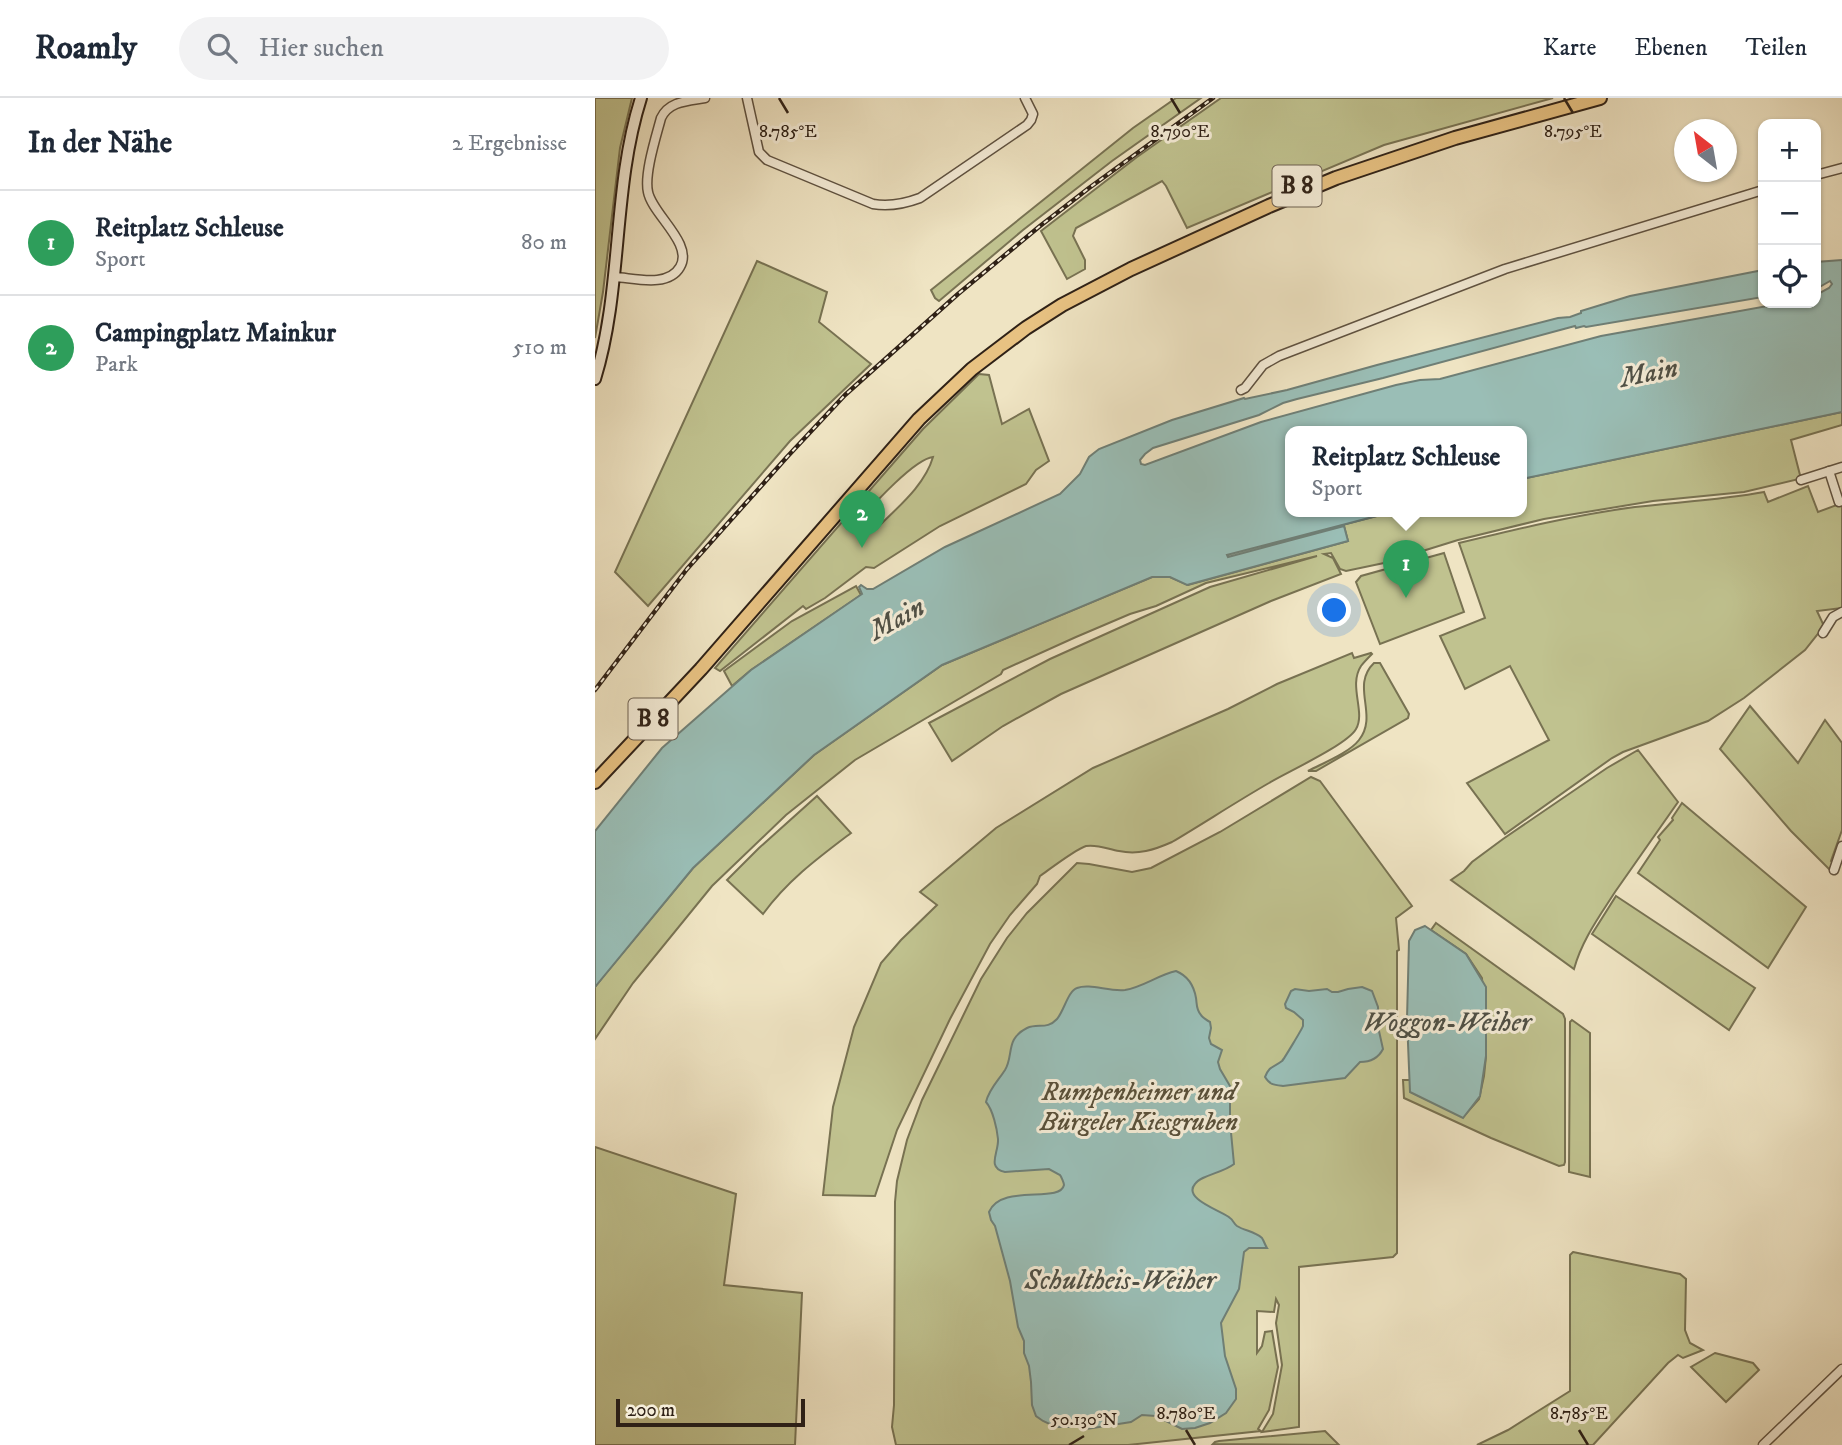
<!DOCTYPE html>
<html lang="de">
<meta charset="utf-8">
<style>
body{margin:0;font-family:"IM FELL DW Pica",serif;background:#f2f2f3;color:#1f2937}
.controls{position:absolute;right:21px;top:21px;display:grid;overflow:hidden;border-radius:14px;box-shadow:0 2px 5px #0004}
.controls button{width:63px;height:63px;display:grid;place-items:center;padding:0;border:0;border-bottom:2px solid #e0e1e3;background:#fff;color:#1f2937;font:35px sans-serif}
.compass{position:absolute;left:1079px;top:21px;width:63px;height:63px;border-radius:50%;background:#fff;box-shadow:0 2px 5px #0004;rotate:329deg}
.scale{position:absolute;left:21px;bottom:18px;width:189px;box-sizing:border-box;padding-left:7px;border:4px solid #2f2116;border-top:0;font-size:19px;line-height:24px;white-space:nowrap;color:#2f2116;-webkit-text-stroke:5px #f5edd8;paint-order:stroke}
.you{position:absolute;left:740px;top:513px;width:24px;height:24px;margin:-18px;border:5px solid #fff;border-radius:50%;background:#1a73e8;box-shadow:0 0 0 10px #1a73e833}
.badge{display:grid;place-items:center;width:46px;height:46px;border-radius:50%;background:#8f2418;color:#fff;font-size:23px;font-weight:700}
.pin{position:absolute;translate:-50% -58px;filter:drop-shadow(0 2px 4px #0008)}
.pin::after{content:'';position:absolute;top:37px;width:24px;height:21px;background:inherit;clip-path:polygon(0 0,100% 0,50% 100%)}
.popup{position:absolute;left:690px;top:328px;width:242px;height:91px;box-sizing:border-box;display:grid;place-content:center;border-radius:14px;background:#fff;filter:drop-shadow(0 2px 5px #0005);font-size:23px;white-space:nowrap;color:#747a83}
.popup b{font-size:26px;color:#1f2937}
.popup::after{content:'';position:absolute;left:50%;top:100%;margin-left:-14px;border:14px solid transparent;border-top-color:#fff}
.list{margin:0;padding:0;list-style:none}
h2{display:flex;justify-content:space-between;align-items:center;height:91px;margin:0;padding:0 28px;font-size:30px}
h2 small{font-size:23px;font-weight:400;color:#747a83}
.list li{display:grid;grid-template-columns:46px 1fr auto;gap:21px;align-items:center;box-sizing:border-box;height:105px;padding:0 28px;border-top:2px solid #e0e1e3}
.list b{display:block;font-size:26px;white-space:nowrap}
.list p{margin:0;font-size:23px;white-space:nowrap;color:#747a83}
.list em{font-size:23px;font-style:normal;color:#747a83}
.icon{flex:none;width:38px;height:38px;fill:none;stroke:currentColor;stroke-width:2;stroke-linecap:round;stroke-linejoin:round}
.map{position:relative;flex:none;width:1247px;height:1347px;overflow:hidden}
header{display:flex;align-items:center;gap:42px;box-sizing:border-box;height:98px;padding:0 35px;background:#fff;border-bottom:2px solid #e0e1e3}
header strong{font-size:33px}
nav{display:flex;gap:38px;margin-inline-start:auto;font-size:24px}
.search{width:490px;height:63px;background:#f2f2f3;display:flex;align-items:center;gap:18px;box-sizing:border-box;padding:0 24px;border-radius:38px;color:#747a83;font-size:26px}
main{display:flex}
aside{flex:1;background:#fff}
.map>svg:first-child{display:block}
.green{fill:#c0c28f;stroke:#787252;stroke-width:2;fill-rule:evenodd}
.water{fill:#9abeb6;stroke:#6f7f76;stroke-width:2}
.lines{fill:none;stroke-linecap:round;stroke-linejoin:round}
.street-casing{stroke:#5f5241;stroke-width:11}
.secondary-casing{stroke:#2f2116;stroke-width:14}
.primary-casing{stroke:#2f2116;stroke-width:16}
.street{stroke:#f5edd8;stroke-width:8}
.secondary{stroke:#f5edd8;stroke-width:10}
.primary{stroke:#e8c282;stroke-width:12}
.rail-casing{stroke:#2f2116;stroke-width:4.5}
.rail{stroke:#f5edd8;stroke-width:2;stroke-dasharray:5;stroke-linecap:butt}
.ticks{fill:none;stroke:#2f2116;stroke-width:2.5}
.labels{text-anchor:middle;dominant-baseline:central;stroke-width:6;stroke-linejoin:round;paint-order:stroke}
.shield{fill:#f5edd8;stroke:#6a5e50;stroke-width:2}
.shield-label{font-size:24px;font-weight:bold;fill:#2f2116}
.park-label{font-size:26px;font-style:italic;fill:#5a513a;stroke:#f5edd8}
.water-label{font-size:28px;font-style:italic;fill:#4f5046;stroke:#f5edd8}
.ticks-label{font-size:18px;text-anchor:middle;fill:#2f2116;stroke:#f5edd8;stroke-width:6;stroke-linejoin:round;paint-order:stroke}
</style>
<header>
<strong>Roamly</strong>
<div class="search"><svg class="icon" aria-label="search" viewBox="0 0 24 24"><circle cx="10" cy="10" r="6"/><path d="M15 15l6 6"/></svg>Hier suchen</div>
<nav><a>Karte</a><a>Ebenen</a><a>Teilen</a></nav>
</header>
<main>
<aside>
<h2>In der Nähe<small>2 Ergebnisse</small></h2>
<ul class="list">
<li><span class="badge" style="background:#2e9e5b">1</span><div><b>Reitplatz Schleuse</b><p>Sport</p></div><em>80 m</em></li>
<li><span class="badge" style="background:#2e9e5b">2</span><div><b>Campingplatz Mainkur</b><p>Park</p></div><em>510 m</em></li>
</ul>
</aside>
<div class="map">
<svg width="1247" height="1347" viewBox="0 0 1247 1347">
<rect width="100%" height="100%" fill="#efe4c3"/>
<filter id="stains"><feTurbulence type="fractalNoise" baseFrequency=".00286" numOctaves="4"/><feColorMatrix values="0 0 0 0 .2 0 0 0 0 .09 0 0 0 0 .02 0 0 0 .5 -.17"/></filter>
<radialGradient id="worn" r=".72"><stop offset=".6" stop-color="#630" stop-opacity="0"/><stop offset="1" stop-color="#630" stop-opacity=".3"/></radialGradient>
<!-- green -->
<g class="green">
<polygon points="0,0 37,0 25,50 8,194 0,240"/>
<polygon points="581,0 606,0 517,63 428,132 344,203 340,200 336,192 538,30"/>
<polygon points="626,0 958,0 789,47 592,130 571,88 567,83 481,130 478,138 490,162 490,171 472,181 446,133 542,59"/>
<polygon points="162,163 232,194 224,224 276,266 195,343 53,508 20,474"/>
<path d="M384 276 394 277 407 326 434 311 454 363 441 372 431 386 345 428 279 470 271 469 230 500 211 511 208 508 125 573 120 570 328 331ZM338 359C330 387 303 409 283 429L267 421C278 406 320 361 338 359Z"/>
<polygon points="1247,314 1247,327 1196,342 1205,377 1204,381 1149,394 1058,403 949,421 863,442 789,465 751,473 745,471 736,455 729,456 738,460 746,476 676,503 466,596 408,628 357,663 334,625 455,561 615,489 722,458 611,485 561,508 535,516 481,539 408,572 406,576 260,662 191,717 117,788 38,885 0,941 0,889 11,875 98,770 219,657 347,567 557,479 575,479 593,487 753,443 749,428 667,450 667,448 797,414 926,414 927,381"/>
<path d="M1213 388 1223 414 1247 405V510L1222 513 1229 528 1210 552 1149 600 1113 623 1028 654 1017 660 910 736 872 685 954 642 915 568 870 591 845 538 890 520 864 445C922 431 980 417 1040 409 1083 404 1126 402 1169 394L1173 404Z"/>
<polygon points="849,455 869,514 785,546 761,484 766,478"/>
<polygon points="261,488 266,497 156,572 137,588 129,573 197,523"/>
<path d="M757 555 759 560 776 555 777 556C773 560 769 564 766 568 753 588 771 614 761 631 752 647 692 674 674 685 641 704 609 725 577 744 559 752 543 757 524 753 513 751 502 746 491 748 481 751 455 771 445 778L442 786 415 817 395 846 355 921 302 1032 280 1098 228 1097 238 1009 259 929 286 865 306 842 342 807 325 794 401 730 498 670 633 611 682 586Z"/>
<path d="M779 565H785L814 616 813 620 721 673H713C728 665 754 655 764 642 784 617 755 588 779 565Z"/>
<polygon points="1155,608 1203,665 1230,622 1247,645 1247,732 1236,763 1238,765 1235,772 1196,733 1125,651"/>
<path d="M1043 652 1083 704C1062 734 1041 764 1020 794 1004 819 987 842 979 871L856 782 869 773 877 764 908 741 1012 670Z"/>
<polygon points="716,679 725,683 817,808 801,820 804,852 802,853 802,1155 798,1159 704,1169 704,1329 667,1334 678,1316 687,1267 681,1225 684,1207 681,1201 679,1214 662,1213 662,1255 667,1248 670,1234 677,1233 683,1269 674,1312 663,1331 666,1333 533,1347 301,1347 297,1329 299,1307 300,1104 302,1083 312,1042 327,1002 386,881 412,840 432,815 482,765 494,766 537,774 556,770 625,734"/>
<path d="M222 698 256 735C223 760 193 782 168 816L132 782 164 750Z"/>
<polygon points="1087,705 1211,809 1173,870 1043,775 1065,742 1063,739 1078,722 1077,720"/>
<polygon points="1021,798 1160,890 1134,932 997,836"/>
<polygon points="841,825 968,916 970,921 970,1064 969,1067 964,1068 896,1040 809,1000 808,982 815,982 816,994 868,1019 884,1001 889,978 891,958 887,880 871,856 836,832"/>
<polygon points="977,922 995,935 995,1079 974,1074 975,924"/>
<polygon points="0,1049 141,1096 129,1187 207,1195 200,1347 0,1347"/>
<polygon points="978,1154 1085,1176 1091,1181 1090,1232 1095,1245 1108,1252 1088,1260 1083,1257 1073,1265 998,1347 882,1347 913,1332 975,1293 975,1157"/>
<polygon points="1120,1255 1158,1265 1164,1272 1131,1304 1096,1269"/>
<polygon points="730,1333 744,1347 618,1346 620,1344 624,1343"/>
</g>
<!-- water -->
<g class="water">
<polygon points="1247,162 1247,314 927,381 926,334 696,334 696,414 797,414 632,457 633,459 749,428 753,443 592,487 575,479 557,479 347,567 219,657 98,770 0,889 0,733 67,650 156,572 267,496 264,489 266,487 272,491 278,491 350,449 465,396 485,376 494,359 504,351 577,322 649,300 650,301 692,292 782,267 963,220 975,219 986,215 986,213 1035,198 1168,172 1168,199 991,229 989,228 981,230 980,228 788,280 702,301 688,305 664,317 558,350 550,356 545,362 546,366 550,367 666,324 801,287 825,282 845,281 1006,238 1189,205 1221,205 1221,197 1234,190 1237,186 1235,183 1221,191 1221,164"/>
<polygon points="830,828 871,856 891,889 891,958 885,998 868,1020 815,994 812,921 814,843 820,832"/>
<path d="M581 873C593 878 599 888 601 900 602 906 601 912 606 917 607 919 613 923 615 924L616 930 614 940 616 946 627 952 623 964 625 971 635 988V1024L639 1066C628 1075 606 1077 600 1086 587 1101 627 1113 635 1120 638 1122 639 1126 642 1128 650 1133 659 1133 667 1140 669 1143 670 1147 672 1150H654L649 1154 644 1191 626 1225 630 1258 641 1291V1301L631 1315 615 1325 600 1330 587 1331 561 1318 547 1317 536 1324 492 1331 491 1328 481 1325 474 1329H461L448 1323 441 1318 437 1307 436 1284 434 1268 429 1255V1243L423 1229 415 1183 400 1128 396 1122 394 1114C406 1085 465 1106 469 1087 469 1085 466 1078 465 1077L454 1071 410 1074C391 1070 404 1054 403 1041 402 1031 398 1012 391 1004 394 991 403 983 410 972 419 957 410 941 432 930 443 925 452 932 462 921 469 913 473 893 482 890 495 885 514 894 530 892 548 889 563 877 581 873Z"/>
<path d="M767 889 777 893 783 909 784 933 788 951C783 961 775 964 765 964L750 980 688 988C679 987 675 987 670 979 675 967 678 970 687 963 689 961 707 931 708 928 708 926 708 924 708 922L699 914 691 910 690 906 696 893 700 891 714 893 732 891 737 894H743L753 891Z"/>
</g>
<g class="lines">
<!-- street casing -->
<g class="street-casing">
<g id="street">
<path d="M152 0 164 54 172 62 278 106C295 109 309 106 325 100L432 27 436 22 438 16 430 0"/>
<polyline points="1221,77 1247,70"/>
<path d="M20 179C39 180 73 190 85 169 99 146 57 116 53 94 49 76 61 39 66 20 74 3 93 3 110 0"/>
<polyline points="646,292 650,290 668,267 684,258 910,171 1168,92"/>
<polyline points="1234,373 1244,404"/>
<polyline points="1206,382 1247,369"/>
<polyline points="1228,535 1238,519 1247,514"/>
<polyline points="1239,772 1247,748"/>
<polyline points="1168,1347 1247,1271"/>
</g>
</g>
<!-- secondary casing -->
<g class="secondary-casing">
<path id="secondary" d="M0 281C28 190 17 91 46 0"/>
</g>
<!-- primary casing -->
<g class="primary-casing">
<polyline id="primary" points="0,684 106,571 324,321 377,271 431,230 467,207 536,171 674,108 741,80 860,40 1005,0"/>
</g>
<!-- street -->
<use href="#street" class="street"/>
<!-- secondary -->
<use href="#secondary" class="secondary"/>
<!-- primary -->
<use href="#primary" class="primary"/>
<!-- rail casing -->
<g class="rail-casing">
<polyline id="rail" points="0,592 92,471 192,359 250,297 363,196 445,128 494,90 618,0"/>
</g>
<!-- rail -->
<use href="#rail" class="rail"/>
</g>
<!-- ticks -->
<path class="ticks" d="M184 0 193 15M576 0 585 15M969 0 978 15M591 1332 600 1347M984 1332 993 1347M474 1347 489 1338"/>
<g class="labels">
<!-- shield labels -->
<g class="shield">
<rect x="677.5" y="67.5" width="49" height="41" rx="5"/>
<rect x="33.5" y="600.5" width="49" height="41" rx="5"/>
</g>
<g class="shield-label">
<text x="702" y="88">B 8</text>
<text x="58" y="621">B 8</text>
</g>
<!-- park labels -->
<g class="park-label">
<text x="544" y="994">Rumpenheimer und<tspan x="544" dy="30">Bürgeler Kiesgruben</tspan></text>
</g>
<!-- water labels -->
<g class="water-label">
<text transform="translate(1054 275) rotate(-11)">Main</text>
<text transform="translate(302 521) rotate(-29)">Main</text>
<text x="852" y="924">Woggon-Weiher</text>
<text x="525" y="1182">Schultheis-Weiher</text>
</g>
</g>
<g class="ticks-label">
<text x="193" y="39">8.785°E</text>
<text x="585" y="39">8.790°E</text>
<text x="978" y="39">8.795°E</text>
<text x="591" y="1321">8.780°E</text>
<text x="984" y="1321">8.785°E</text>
<text x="489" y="1327">50.130°N</text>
</g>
<rect width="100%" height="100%" filter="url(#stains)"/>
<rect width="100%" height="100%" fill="url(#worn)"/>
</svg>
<div class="controls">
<button>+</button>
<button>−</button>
<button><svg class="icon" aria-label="locate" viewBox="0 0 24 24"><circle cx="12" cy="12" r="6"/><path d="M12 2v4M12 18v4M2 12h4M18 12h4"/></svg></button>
</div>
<svg class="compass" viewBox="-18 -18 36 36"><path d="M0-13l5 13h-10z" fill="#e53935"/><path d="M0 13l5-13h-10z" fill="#747a83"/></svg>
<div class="scale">200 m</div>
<div class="you"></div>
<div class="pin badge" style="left:811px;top:500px;background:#2e9e5b">1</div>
<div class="popup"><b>Reitplatz Schleuse</b>Sport</div>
<div class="pin badge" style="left:267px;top:450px;background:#2e9e5b">2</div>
</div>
</main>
